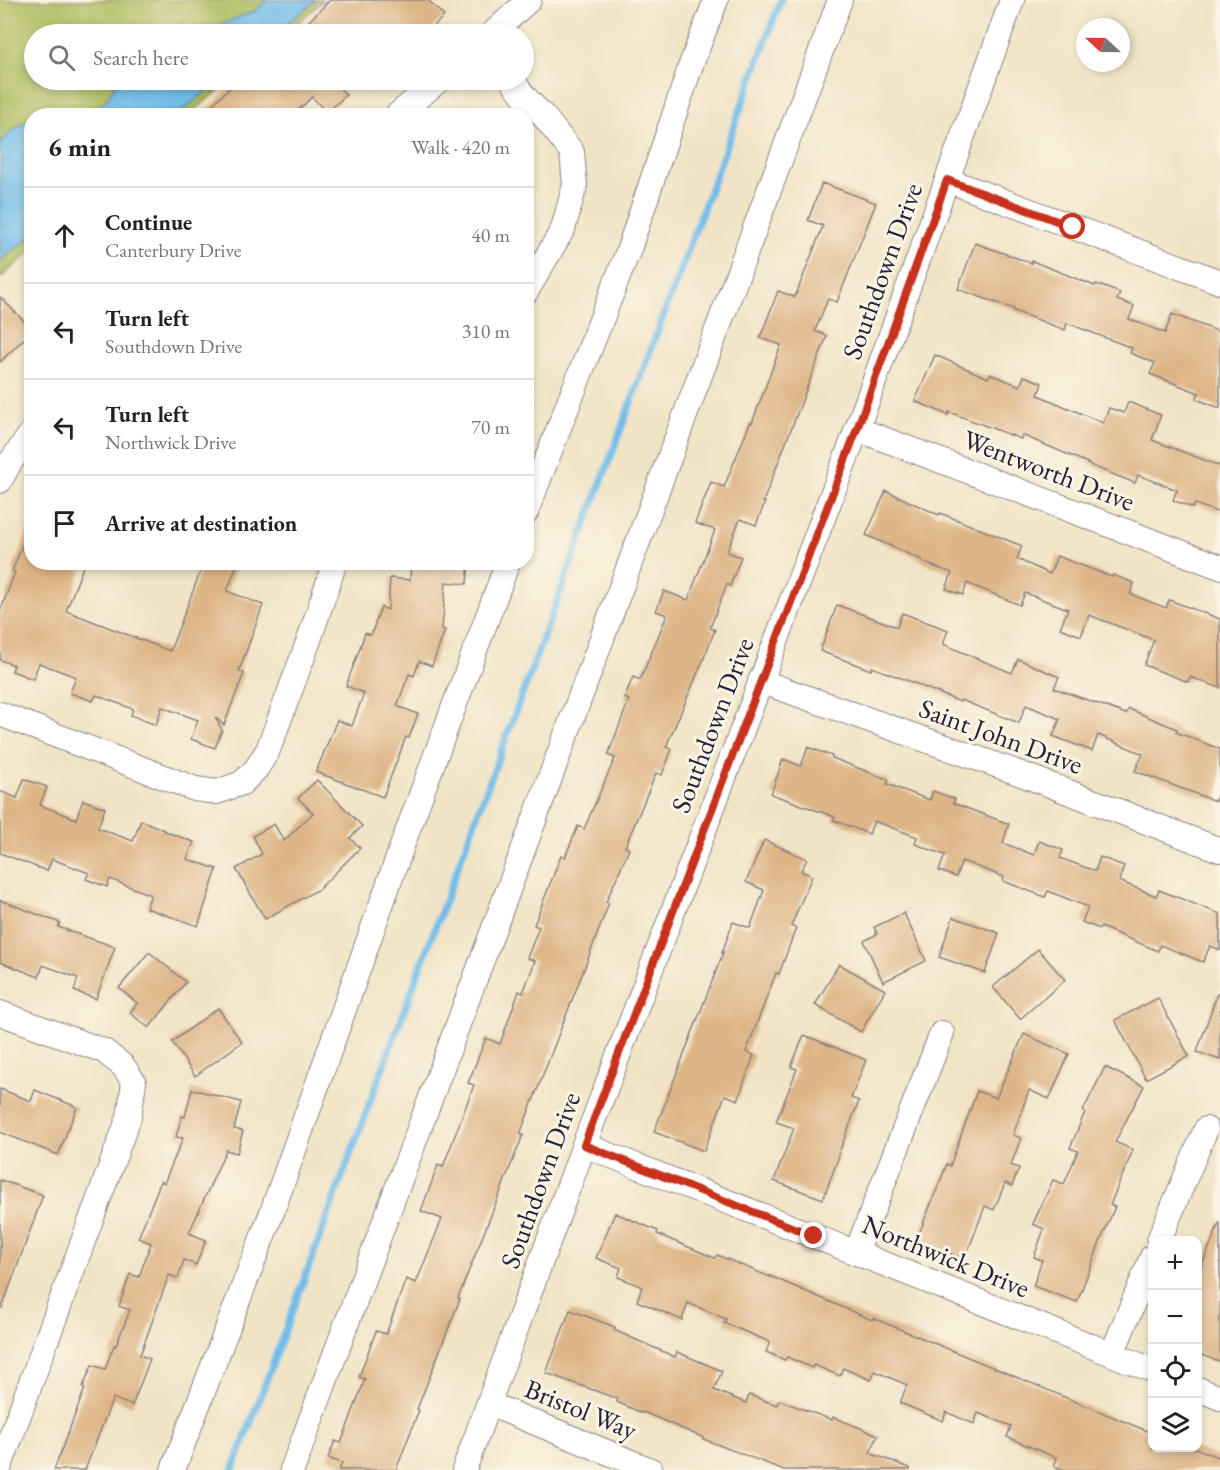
<!DOCTYPE html>
<meta charset="utf-8">
<style>
body{margin:0;font-family:"EB Garamond",serif;background:#f2f2f2;color:#222}
.controls{position:absolute;right:18px;bottom:18px;display:grid;overflow:hidden;border-radius:12px;box-shadow:0 3px 9px #0003}
.controls button{width:54px;height:54px;display:grid;place-items:center;padding:0;border:0;border-bottom:2px solid #e0e0e0;background:#fff;color:#222;font:30px sans-serif}
.compass{position:absolute;left:1076px;top:18px;width:54px;height:54px;border-radius:50%;background:#fff;box-shadow:0 3px 9px #0003;rotate:292deg}
.stop{position:absolute;width:18px;height:18px;margin:-14px;border:4px solid #c8321e;border-radius:50%;background:#fff}
.stop.end{background:#c8321e;border-color:#fff;box-shadow:0 2px 6px #0008}
.list{margin:0;padding:0;list-style:none}
h2{display:flex;justify-content:space-between;align-items:center;height:78px;margin:0;padding:0 24px;font-size:26px}
h2 small{font-size:20px;font-weight:400;color:#767676}
.list li{display:grid;grid-template-columns:39px 1fr auto;gap:18px;align-items:center;box-sizing:border-box;height:96px;padding:0 24px;border-top:2px solid #e0e0e0}
.list b{display:block;font-size:22px;white-space:nowrap}
.list p{margin:0;font-size:20px;white-space:nowrap;color:#767676}
.list em{font-size:20px;font-style:normal;color:#767676}
.icon{flex:none;width:33px;height:33px;fill:none;stroke:currentColor;stroke-width:2;stroke-linecap:round;stroke-linejoin:round}
.map{position:relative;flex:none;width:1220px;height:1470px;overflow:hidden}
.search{position:absolute;background:#fff;box-shadow:0 3px 9px #0003;left:24px;top:24px;width:510px;height:66px;display:flex;align-items:center;gap:15px;box-sizing:border-box;padding:0 21px;border-radius:33px;color:#767676;font-size:22px}
.panel{position:absolute;background:#fff;box-shadow:0 3px 9px #0003;left:24px;top:108px;width:510px;height:462px;border-radius:24px}
.map>svg:first-child{display:block}
.green{fill:#adbc5e;stroke:#686f4c;stroke-width:1.5}
.water{fill:#71bdea;stroke:#4a7092;stroke-width:1.5}
.lines{fill:none;stroke-linecap:round;stroke-linejoin:round}
.stream{stroke:#71bdea;stroke-width:7}
.building{fill:#deb587}
.minor-casing{stroke:#8a8380;stroke-width:26}
.minor{stroke:#fff;stroke-width:24}
.route{stroke:#c8321e;stroke-width:8}
.labels{text-anchor:middle;dominant-baseline:central;stroke-width:6;stroke-linejoin:round;paint-order:stroke}
.street-label{font-size:27px;fill:#22223b;stroke:#fcf5e5}
</style>
<div class="map">
<svg width="1220" height="1470" viewBox="0 0 1220 1470">
<rect width="100%" height="100%" fill="#fcf5e5"/>
<filter id="ink" filterUnits="userSpaceOnUse"><feTurbulence type="fractalNoise" baseFrequency=".0167" numOctaves="2"/><feDisplacementMap in="SourceGraphic" scale="12" xChannelSelector="R" yChannelSelector="G"/><feConvolveMatrix kernelMatrix="1 2 1 2 8 2 1 2 1" color-interpolation-filters="sRGB"/></filter>
<filter id="wash" filterUnits="userSpaceOnUse"><feTurbulence type="fractalNoise" baseFrequency=".008" numOctaves="4" result="noise"/><feDisplacementMap in="SourceGraphic" scale="24" xChannelSelector="R" yChannelSelector="G"/><feGaussianBlur stdDeviation="1.35" result="paint"/><feColorMatrix in="noise" values="0 0 0 0 0 0 0 0 0 0 0 0 0 0 0 0 0 1.4 0 .05"/><feComposite in="paint" operator="in"/></filter>
<g filter="url(#wash)">
<rect width="100%" height="100%" fill="#f1e4c6"/>
<!-- green -->
<polygon class="green" points="0,0 324,0 284,34 34,34 34,80 231,80 189,115 32,116 31,251 0,278"/>
<!-- water -->
<g class="water">
<polygon points="268,0 316,0 274,34 162,34 176,30 217,26 255,11"/>
<path d="M116 80H220L177 115H37C54 110 89 113 102 104 110 98 113 88 116 80Z"/>
<polygon points="31,119 31,236 0,261 0,144 13,129"/>
</g>
<g class="lines">
<!-- stream -->
<polyline class="stream" points="233,1470 781,0"/>
</g>
<g id="blocks">
<!-- building -->
<g class="building">
<polygon points="330,0 428,0 444,16 426,34 296,34"/>
<polygon points="238,80 333,80 346,95 327,113 312,97 292,116 200,116"/>
<polygon points="822,183 876,203 837,302 828,299 815,331 827,336 763,502 765,502 756,525 740,519 727,552 741,557 730,586 727,584 710,628 715,630 702,663 666,747 672,749 662,775 656,773 625,847 629,849 606,902 609,903 586,964 520,1134 523,1135 458,1298 460,1299 417,1409 419,1410 396,1470 339,1470 342,1463 328,1458 335,1441 341,1443 365,1379 359,1377 376,1331 386,1334 406,1279 416,1283 442,1219 421,1211 438,1165 443,1167 474,1085 468,1083 486,1038 500,1044 519,991 523,993 535,961 527,958 539,927 534,925 561,856 565,857 578,826 584,829 615,758 608,755 629,700 624,698 633,677 640,680 667,615 656,611 664,591 688,600 715,530 695,523 711,482 724,487 750,423 752,423 781,345 760,338 778,291 795,297 823,226 808,220"/>
<polygon points="975,243 1031,263 1032,261 1095,286 1096,284 1120,293 1117,300 1134,306 1129,319 1165,333 1172,314 1220,332 1220,408 1196,399 1199,393 1150,374 1155,363 1130,353 1132,348 1067,323 1065,330 1014,311 1014,309 958,289"/>
<polygon points="0,297 32,329 32,331 0,362"/>
<polygon points="935,355 988,378 990,374 1020,386 1024,376 1042,383 1038,395 1103,423 1109,408 1124,413 1128,402 1161,415 1152,440 1220,466 1220,513 1195,504 1193,508 1173,500 1177,490 1138,475 1135,483 1087,464 1088,463 1022,435 1021,439 949,412 948,415 915,401"/>
<polygon points="886,491 939,515 940,513 1022,546 1017,559 1050,574 1057,556 1112,577 1113,575 1134,583 1130,594 1166,608 1169,600 1220,619 1220,688 1190,677 1188,682 1144,665 1154,640 1089,615 1081,636 1060,628 1068,609 1025,593 1020,605 967,583 963,595 946,589 952,573 922,562 922,560 866,535"/>
<polygon points="31,524 32,562 85,562 66,611 170,651 204,562 238,562 227,591 263,605 239,671 244,673 224,725 215,717 222,730 215,748 191,739 198,720 162,707 156,725 131,715 133,709 96,695 93,701 70,693 76,677 39,663 33,679 12,671 14,665 0,660 0,612 15,572 12,571"/>
<polygon points="411,562 469,562 467,584 446,582 442,629 445,630 432,666 419,661 414,676 409,674 397,706 418,714 409,738 406,737 383,797 316,772 337,720 352,726 364,693 346,686 357,656 365,633 371,635 381,607 388,610 390,578 410,580"/>
<polygon points="837,605 897,627 902,613 948,630 943,644 1012,673 1018,659 1059,677 1054,688 1126,714 1129,709 1177,729 1176,732 1220,749 1220,788 1215,801 1135,771 1143,754 1098,735 1092,751 1053,736 1060,719 1026,705 1019,723 961,700 960,702 914,683 872,667 871,670 820,651"/>
<polygon points="808,747 832,756 832,758 889,780 887,784 930,800 933,791 955,799 953,803 1009,824 1003,843 1034,855 1039,841 1063,850 1060,858 1095,871 1100,857 1124,866 1119,881 1156,896 1159,890 1220,914 1220,950 1210,946 1203,962 1160,945 1158,951 1101,927 1100,929 1082,922 1088,907 1048,891 1045,897 1003,881 1004,877 962,861 956,877 939,871 945,855 915,844 917,837 874,821 869,834 833,820 835,817 771,794 783,759 801,766"/>
<polygon points="24,779 47,787 40,805 76,819 83,800 105,808 98,828 133,841 141,820 164,830 164,831 194,842 187,859 217,869 198,926 146,908 151,895 110,879 107,887 86,879 89,873 52,859 47,871 0,853 0,791 17,798"/>
<polygon points="317,780 362,826 350,838 360,848 319,889 265,919 236,869 262,854 253,836 274,824 284,841 313,813 298,798"/>
<polygon points="764,840 807,859 801,871 812,876 791,926 796,928 779,974 776,973 746,1052 754,1055 738,1100 725,1095 704,1151 654,1132 723,953 722,953 733,922 750,928 764,890 746,882"/>
<polygon points="0,900 60,923 58,927 115,947 96,999 74,991 78,978 43,965 39,977 0,962"/>
<polygon points="904,913 926,961 883,982 864,941 877,934 874,927"/>
<polygon points="953,917 999,933 985,973 939,957"/>
<polygon points="1038,949 1065,980 1020,1019 993,987"/>
<polygon points="149,952 186,982 149,1028 130,1013 137,1003 119,988"/>
<polygon points="839,964 885,990 861,1032 815,1005"/>
<polygon points="1217,994 1220,994 1220,1060 1197,1052"/>
<polygon points="1158,998 1189,1056 1146,1079 1115,1020"/>
<polygon points="218,1008 242,1042 195,1076 172,1042"/>
<polygon points="1024,1034 1069,1054 1049,1099 1029,1090 1013,1135 1021,1138 1011,1165 1019,1168 1012,1186 1005,1183 994,1210 985,1206 965,1259 916,1241 947,1164 950,1166 977,1091 996,1098"/>
<polygon points="804,1035 866,1060 851,1098 859,1101 838,1155 839,1156 823,1199 774,1181 794,1128 776,1122 797,1069 791,1067"/>
<polygon points="1105,1067 1144,1086 1115,1142 1133,1150 1110,1205 1115,1207 1100,1242 1077,1302 1033,1286 1042,1260 1034,1257 1044,1229 1033,1224 1053,1180 1064,1184 1078,1151 1070,1148 1085,1112 1083,1111"/>
<polygon points="0,1089 31,1101 35,1090 77,1107 58,1155 0,1132"/>
<polygon points="192,1089 241,1102 234,1129 243,1131 237,1153 226,1150 189,1233 206,1240 196,1265 184,1260 178,1278 169,1275 140,1355 150,1359 132,1406 113,1398 85,1470 54,1470 85,1388 83,1387 92,1365 105,1369 114,1345 116,1346 130,1310 119,1306 130,1274 139,1277 151,1243 138,1238 161,1181 164,1183 183,1138 176,1137 182,1116 185,1117"/>
<polygon points="0,1180 43,1195 2,1308 0,1308"/>
<polygon points="615,1213 658,1231 657,1234 715,1258 717,1255 770,1277 770,1276 872,1320 873,1318 1152,1433 1152,1448 1195,1448 1220,1458 1220,1470 1064,1470 1054,1466 1057,1458 1007,1437 1011,1426 978,1413 974,1424 946,1412 943,1421 900,1403 907,1385 875,1371 871,1380 843,1368 840,1376 814,1365 812,1368 787,1357 785,1360 766,1352 770,1342 724,1323 726,1319 688,1303 682,1320 637,1301 642,1287 618,1277 621,1268 596,1258"/>
<polygon points="1219,1223 1220,1223 1220,1362 1197,1353 1197,1278"/>
<polygon points="570,1310 615,1327 614,1330 675,1357 677,1352 722,1371 714,1390 746,1403 749,1395 777,1405 779,1400 832,1420 833,1417 878,1435 870,1453 910,1468 910,1470 784,1470 703,1439 704,1438 643,1412 642,1413 617,1402 618,1399 546,1373"/>
</g>
</g>
</g>
<g filter="url(#ink)">
<use href="#blocks" fill-opacity="0" stroke="#8a8380" stroke-width="1.5"/>
<g class="lines">
<!-- minor casing -->
<g class="minor-casing">
<g id="minor">
<polyline points="492,34 529,0"/>
<polyline points="512,80 524,96 545,118 572,152 575,185 563,229 526,292"/>
<polyline points="396,116 439,80"/>
<polyline points="947,180 1220,282"/>
<polyline points="857,429 1220,567"/>
<polyline points="0,481 11,461 32,432"/>
<polyline points="526,512 629,249 692,62 716,0"/>
<polyline points="760,681 1024,775 1220,850"/>
<polyline points="0,714 195,789 217,792 242,783 256,769 268,750 309,640 335,562"/>
<polyline points="0,1013 104,1051 123,1066 134,1082 129,1117 0,1466"/>
<polyline points="584,1145 1152,1370"/>
<polyline points="1159,1240 1206,1129"/>
<polyline points="856,1253 942,1033"/>
<polyline points="1112,1354 1152,1257"/>
<polyline points="1198,1389 1220,1398"/>
<polyline points="489,1404 651,1470"/>
<polyline points="173,1470 272,1212 406,835 508,562"/>
<path d="M292 1470C475 980 656 489 840 0"/>
<polyline points="464,1470 584,1145 857,429 1012,0"/>
</g>
</g>
<!-- minor -->
<use href="#minor" class="minor"/>
</g>
</g>
<g class="lines" filter="url(#ink)">
<!-- route -->
<polyline class="route" points="814,1236 584,1145 857,429 947,180 1073,227"/>
</g>
<g class="labels">
<!-- street labels -->
<g class="street-label">
<text transform="translate(882 271) rotate(-70)">Southdown Drive</text>
<text transform="translate(1049 470) rotate(21)">Wentworth Drive</text>
<text transform="translate(712 725) rotate(-69)">Southdown Drive</text>
<text transform="translate(1001 736) rotate(20)">Saint John Drive</text>
<text transform="translate(540 1180) rotate(-70)">Southdown Drive</text>
<text transform="translate(946 1256) rotate(22)">Northwick Drive</text>
<text transform="translate(581 1409) rotate(22)">Bristol Way</text>
</g>
</g>
</svg>
<div class="controls">
<button>+</button>
<button>−</button>
<button><svg class="icon" aria-label="locate" viewBox="0 0 24 24"><circle cx="12" cy="12" r="6"/><path d="M12 2v4M12 18v4M2 12h4M18 12h4"/></svg></button>
<button><svg class="icon" aria-label="layers" viewBox="0 0 24 24"><path d="M12 4l9 5-9 5-9-5zM3 14l9 5 9-5"/></svg></button>
</div>
<svg class="compass" viewBox="-18 -18 36 36"><path d="M0-13l5 13h-10z" fill="#e53935"/><path d="M0 13l5-13h-10z" fill="#767676"/></svg>
<div class="stop" style="left:1073px;top:227px"></div>
<div class="stop end" style="left:814px;top:1236px"></div>
<div class="search"><svg class="icon" aria-label="search" viewBox="0 0 24 24"><circle cx="10" cy="10" r="6"/><path d="M15 15l6 6"/></svg>Search here</div>
<section class="panel">
<h2>6 min<small>Walk · 420 m</small></h2>
<ul class="list">
<li><svg class="icon" aria-label="ahead" viewBox="0 0 24 24"><path d="M12 20V5M6 11l6-6 6 6"/></svg><div><b>Continue</b><p>Canterbury Drive</p></div><em>40 m</em></li>
<li><svg class="icon" aria-label="left" viewBox="0 0 24 24"><path d="M17 20v-9H6M10 6l-5 5 5 5"/></svg><div><b>Turn left</b><p>Southdown Drive</p></div><em>310 m</em></li>
<li><svg class="icon" aria-label="left" viewBox="0 0 24 24"><path d="M17 20v-9H6M10 6l-5 5 5 5"/></svg><div><b>Turn left</b><p>Northwick Drive</p></div><em>70 m</em></li>
<li><svg class="icon" aria-label="arrive" viewBox="0 0 24 24"><path d="M6 21V4h12l-3 4 3 4H6"/></svg><div><b>Arrive at destination</b></div></li>
</ul>
</section>
</div>
